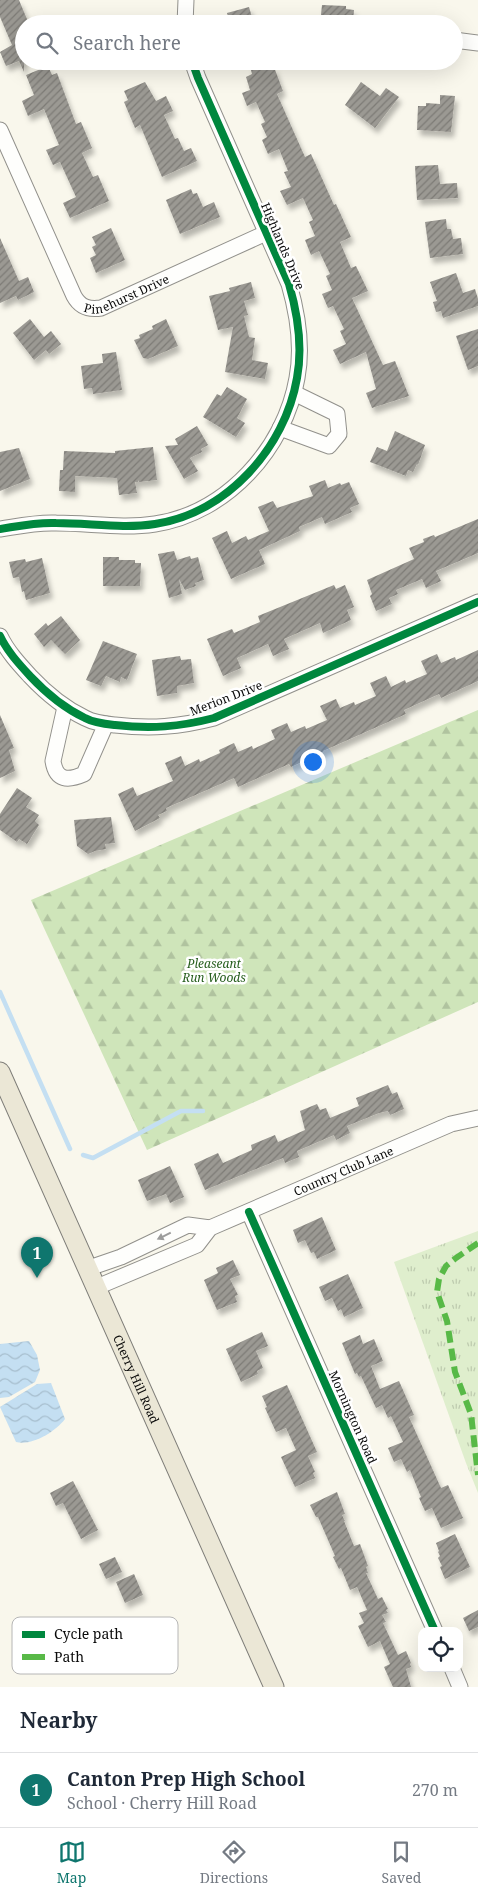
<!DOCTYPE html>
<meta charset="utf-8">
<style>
body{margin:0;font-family:"Noto Serif",serif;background:#f6f6f7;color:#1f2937}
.controls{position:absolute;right:15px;bottom:15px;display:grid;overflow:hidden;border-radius:10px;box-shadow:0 5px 20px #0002}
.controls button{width:45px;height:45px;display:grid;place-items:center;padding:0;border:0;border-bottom:1px solid #e0e1e3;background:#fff;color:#1f2937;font:25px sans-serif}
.you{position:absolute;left:312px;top:761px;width:18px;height:18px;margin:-12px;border:4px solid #fff;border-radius:50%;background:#1a73e8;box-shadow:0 0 0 8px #1a73e833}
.badge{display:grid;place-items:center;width:32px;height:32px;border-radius:50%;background:#0f766e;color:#fff;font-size:16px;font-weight:700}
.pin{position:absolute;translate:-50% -41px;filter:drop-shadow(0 1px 2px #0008)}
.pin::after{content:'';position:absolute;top:26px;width:18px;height:15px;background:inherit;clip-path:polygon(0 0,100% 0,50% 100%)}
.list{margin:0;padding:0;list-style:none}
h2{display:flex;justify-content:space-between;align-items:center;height:65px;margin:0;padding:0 20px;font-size:21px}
h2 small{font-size:16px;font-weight:400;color:#747a83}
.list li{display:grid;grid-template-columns:32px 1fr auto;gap:15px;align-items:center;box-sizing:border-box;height:75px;padding:0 20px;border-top:1px solid #e0e1e3}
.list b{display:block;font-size:19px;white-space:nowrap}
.list p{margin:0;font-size:16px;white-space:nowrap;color:#747a83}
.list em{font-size:16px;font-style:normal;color:#747a83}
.icon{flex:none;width:28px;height:28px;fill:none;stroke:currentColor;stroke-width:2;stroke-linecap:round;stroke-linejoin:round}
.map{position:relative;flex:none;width:478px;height:1687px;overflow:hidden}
.search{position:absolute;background:#fff;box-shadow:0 5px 20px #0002;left:15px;right:15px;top:15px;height:55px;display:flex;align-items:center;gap:12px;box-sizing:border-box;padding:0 18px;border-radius:28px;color:#747a83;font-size:19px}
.sheet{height:140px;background:#fff}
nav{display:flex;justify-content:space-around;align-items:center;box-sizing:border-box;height:70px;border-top:1px solid #e0e1e3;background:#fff;font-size:14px;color:#747a83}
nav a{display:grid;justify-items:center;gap:2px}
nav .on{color:#0f766e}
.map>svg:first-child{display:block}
.grass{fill:url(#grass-tufts)}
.forest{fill:url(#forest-firs)}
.water{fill:url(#water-waves)}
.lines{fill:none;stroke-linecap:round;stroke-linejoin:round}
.stream{stroke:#c4dff2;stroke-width:4.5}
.building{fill:url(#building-hatch);filter:url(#shadow)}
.minor-casing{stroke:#92918c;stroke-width:17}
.major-casing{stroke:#7f7e79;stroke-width:21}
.minor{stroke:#fefefc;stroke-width:15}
.major{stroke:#ebe7d6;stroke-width:19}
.quiet{stroke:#58b947;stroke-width:6;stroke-dasharray:12 6;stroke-linecap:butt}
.cycleway-casing{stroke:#fff;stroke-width:11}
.cycleway{stroke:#00873e;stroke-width:8}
.oneway{fill:#9c9c9b}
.labels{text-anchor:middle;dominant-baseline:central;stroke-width:5;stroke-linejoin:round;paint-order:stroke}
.street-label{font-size:12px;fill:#0a0a0a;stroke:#fff}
.park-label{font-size:12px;font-style:italic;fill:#265e1d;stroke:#fff}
.key{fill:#fff;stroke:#b6b6b6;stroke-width:1}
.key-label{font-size:14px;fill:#0a0a0a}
</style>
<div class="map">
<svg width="478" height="1687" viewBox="0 0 478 1687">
<defs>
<pattern id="grass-tufts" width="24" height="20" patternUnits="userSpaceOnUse" patternTransform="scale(1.25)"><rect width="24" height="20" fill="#dfeecd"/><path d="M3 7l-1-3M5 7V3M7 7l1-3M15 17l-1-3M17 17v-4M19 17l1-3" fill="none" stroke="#becbaf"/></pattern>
<pattern id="forest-firs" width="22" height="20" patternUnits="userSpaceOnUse" patternTransform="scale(1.25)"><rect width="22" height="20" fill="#cfe5ba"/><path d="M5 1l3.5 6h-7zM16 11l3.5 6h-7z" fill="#b0c39f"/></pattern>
<pattern id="water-waves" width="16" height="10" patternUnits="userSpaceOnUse" patternTransform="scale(1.25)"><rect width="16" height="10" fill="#c4dff2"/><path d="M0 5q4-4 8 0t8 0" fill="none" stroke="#a7bece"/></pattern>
<pattern id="building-hatch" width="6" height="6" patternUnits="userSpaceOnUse" patternTransform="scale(1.25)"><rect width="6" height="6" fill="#9b9993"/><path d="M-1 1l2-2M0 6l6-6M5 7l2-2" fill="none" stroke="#7d7b76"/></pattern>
<filter id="shadow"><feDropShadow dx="3" dy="5.5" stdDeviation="2.5" flood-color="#0004"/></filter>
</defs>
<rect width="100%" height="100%" fill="#f9f7ec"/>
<!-- grass -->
<polygon class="grass" points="478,1231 478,1493 466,1463 394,1262"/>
<!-- forest -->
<polygon class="forest" points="478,710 478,1002 147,1150 31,900"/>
<!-- water -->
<g class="water">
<polygon points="29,1341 37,1355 40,1370 35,1382 9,1397 0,1398 0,1344"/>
<path d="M51 1383 65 1419C55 1432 32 1446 16 1442L0 1407 37 1384Z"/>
</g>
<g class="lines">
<!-- stream -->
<g class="stream">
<polyline points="0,992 70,1149"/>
<polyline points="83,1155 93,1158 181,1111 203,1111"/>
</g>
</g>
<!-- building -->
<g class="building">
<polygon points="0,0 19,0 29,24 24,24 24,72 19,61 6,66 0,52 12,45 0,17"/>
<polygon points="322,5 346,6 346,9 354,10 353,21 350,21 350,24 320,24"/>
<polygon points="249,7 254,24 230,24 227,13"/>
<polygon points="264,62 268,70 274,67 283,91 277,94 305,157 311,154 334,205 336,204 351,237 340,242 351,268 356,266 368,291 352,298 383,365 395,361 409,396 372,408 366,393 376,389 366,352 340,364 333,350 346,344 340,331 344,329 333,306 328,308 322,294 332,290 326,276 330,274 319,251 311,255 305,240 315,236 309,222 313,220 303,198 287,205 280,191 291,187 284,172 288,171 279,149 268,154 262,140 267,137 261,124 265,122 256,102 247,106 242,93 250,90 246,77 252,74 250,66"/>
<polygon points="48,66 52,75 57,73 76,124 81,122 92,148 82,153 93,177 98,175 109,201 70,218 63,203 76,197 60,162 53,165 46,150 59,145 44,109 28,116 22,101 34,95 26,75"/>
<polygon points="145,82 156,101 166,96 173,111 164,115 175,139 178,138 184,151 191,148 197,161 162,177 140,125 135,128 124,102 128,100 124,91"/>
<polygon points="361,82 380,96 386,88 399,97 375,128 345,105"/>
<polygon points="440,95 455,96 451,132 417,130 418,106 426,106 426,103 440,104"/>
<polygon points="438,165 440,184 457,183 458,198 417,200 415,166"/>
<polygon points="191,189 193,194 197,193 203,207 214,202 220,217 180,234 166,200"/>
<polygon points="446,219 447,229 451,229 453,239 461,238 463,254 430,258 425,222"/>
<polygon points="111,228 125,260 96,273 90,258 96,255 92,247 96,245 92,237"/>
<polygon points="0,238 19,281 28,277 34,292 18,300 16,296 0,303"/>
<polygon points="456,273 463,293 475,289 478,299 478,306 443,318 441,311 436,312 433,302 437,301 430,282"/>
<polygon points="251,282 255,298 244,301 248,315 244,316 249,337 255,338 252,360 268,363 265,379 225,372 233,327 218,330 209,296 230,291 229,288"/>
<polygon points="30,319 44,337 51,331 61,344 49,354 46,350 34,360 13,333"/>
<polygon points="166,319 178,346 148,359 143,358 134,340 140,338 139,335 153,329 152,326"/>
<polygon points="478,329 478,366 468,370 456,336"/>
<polygon points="116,352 122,390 93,394 92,388 84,389 81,366 103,363 102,354"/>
<polygon points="227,387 247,399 237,418 245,423 236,437 203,417 217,394 221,396"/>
<polygon points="197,426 208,445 201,449 202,452 190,458 198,471 184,479 165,446 178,445 175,439"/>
<polygon points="395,431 425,445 418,465 417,464 413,472 408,470 406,476 370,462 377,447 387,451"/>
<polygon points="153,447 157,480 139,482 138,480 138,482 135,482 137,493 119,495 117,478 75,476 75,492 59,491 60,470 63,470 64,451 115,453 115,451"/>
<polygon points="19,448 30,479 0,491 0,452"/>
<polygon points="325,480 328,488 340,483 341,485 349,482 359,504 350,508 352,512 325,524 322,517 299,527 300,531 259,550 265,564 231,579 212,538 227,531 232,543 246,536 248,540 269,531 258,507 273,501 277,508 313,496 309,486"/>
<polygon points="478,519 478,553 436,571 441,581 426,588 422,579 396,590 398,594 389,598 392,604 376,611 370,596 372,594 367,580 414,559 409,548 424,542 423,539 434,535 435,537"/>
<polygon points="174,551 177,560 190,556 191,559 198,557 204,580 195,583 196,586 185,590 179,579 182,594 169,598 158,554"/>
<polygon points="103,557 119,557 119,560 135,560 135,563 141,563 140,586 103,586"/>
<polygon points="42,558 50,593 26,600 24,591 22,592 19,577 13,578 9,562 25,559 26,562"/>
<polygon points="334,585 336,589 345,585 354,607 347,610 351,620 323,633 320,623 284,639 289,649 273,656 268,644 237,658 241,668 223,676 207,639 232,629 234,633 260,622 258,616"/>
<polygon points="61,616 80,640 65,654 51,640 44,647 34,634 46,623 48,626"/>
<polygon points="103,641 137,654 127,680 121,677 120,682 106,676 101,686 86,680"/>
<polygon points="478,650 478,681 441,698 439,694 404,710 406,714 323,751 323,752 291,767 289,764 238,787 234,778 166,808 167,811 158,815 160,818 135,831 118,794 133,787 137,796 173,781 165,763 181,756 185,766 199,759 200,762 220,753 219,750 234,743 238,752 252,746 253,749 275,739 271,730 287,723 291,732 305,726 306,729 327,720 320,706 336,699 340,708 354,702 355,705 376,696 370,683 386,676 391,687 405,680 406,683 427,674 421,661 437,654 441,663 455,657 456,660"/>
<polygon points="180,656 181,660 191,659 194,683 177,686 177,693 157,696 152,660"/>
<polygon points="0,715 14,748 9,750 15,771 0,778"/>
<polygon points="17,788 32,798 26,807 39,815 35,821 39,825 27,844 19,839 17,842 0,830 0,814"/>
<polygon points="111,817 115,843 105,844 106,849 95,851 88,854 77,846 74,820"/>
<polygon points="388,1085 392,1094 397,1092 404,1109 390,1115 388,1111 379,1113 347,1126 350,1133 336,1140 334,1135 297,1151 299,1157 285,1163 283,1158 205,1190 194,1164 218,1153 223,1163 252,1150 251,1145 275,1135 278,1142 305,1130 300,1111 317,1104 320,1110 326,1108 330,1118 359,1106 356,1098"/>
<polygon points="170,1166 184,1197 170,1203 166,1194 147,1201 138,1180"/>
<polygon points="322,1217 336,1250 317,1259 314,1252 311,1253 305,1240 298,1243 293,1230"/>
<polygon points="233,1260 240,1275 230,1279 238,1295 235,1296 237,1302 217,1310 204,1280 218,1273 216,1268"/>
<polygon points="348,1274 363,1308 344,1317 341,1309 338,1311 332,1298 325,1301 319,1287"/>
<polygon points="262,1332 268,1346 256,1351 263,1368 257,1371 258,1374 241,1382 226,1349"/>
<polygon points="360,1335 363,1344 374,1339 383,1361 371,1366 380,1389 399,1381 414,1415 409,1417 441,1488 448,1485 463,1518 441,1528 432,1508 425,1511 419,1498 421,1497 410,1470 407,1472 401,1459 394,1462 388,1448 403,1442 391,1416 388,1418 382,1405 376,1408 361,1376 359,1377 357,1373 355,1374 342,1343"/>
<polygon points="287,1385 317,1452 308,1456 315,1472 313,1473 315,1478 295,1487 281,1457 296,1450 286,1428 276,1432 265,1408 267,1407 262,1396"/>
<polygon points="73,1481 98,1530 81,1539 63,1503 56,1506 50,1493"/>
<polygon points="337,1492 345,1514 342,1515 345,1521 344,1521 354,1546 360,1544 368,1566 366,1567 368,1573 366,1573 378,1599 382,1597 388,1609 386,1610 388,1613 382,1615 386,1622 383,1623 398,1655 406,1651 411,1663 410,1664 411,1667 406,1669 411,1687 393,1687 384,1667 390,1664 380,1641 368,1647 358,1626 364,1623 359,1613 367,1610 357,1587 350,1590 341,1568 339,1569 333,1557 335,1556 318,1517 316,1517 310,1505"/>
<polygon points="455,1534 470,1567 445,1579 440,1567 442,1566 438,1558 440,1556 438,1552 439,1551 436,1543"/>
<polygon points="115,1557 122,1572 106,1579 99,1564"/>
<polygon points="134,1574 143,1595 125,1603 116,1582"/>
<polygon points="478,1610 478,1627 469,1631 463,1618"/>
</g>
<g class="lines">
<!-- minor casing -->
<g class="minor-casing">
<g id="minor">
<polyline points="185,24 186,0"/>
<polyline points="454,40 478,43"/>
<path id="s1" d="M0 130 74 296C80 307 89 310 101 308L266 233"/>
<polyline points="280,428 329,446 339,434 337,414 294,393"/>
<path d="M0 529C19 526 37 522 56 523 90 523 122 529 155 524 227 513 285 448 297 378 303 346 298 315 289 284L198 78 192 61"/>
<path d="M0 636C7 651 19 664 30 676 46 693 64 708 85 718 94 723 105 724 115 725 151 729 179 727 214 718L478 602"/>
<path d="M65 707 53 761C56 781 68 781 84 774L106 724"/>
<polyline points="249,1212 435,1631"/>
<polyline points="89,1268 121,1257 188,1225 210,1228"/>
<path id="s2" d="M97 1287 197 1245 210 1228 451 1124 478 1118"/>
<polyline points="452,1668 460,1687"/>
</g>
</g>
<!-- major casing -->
<g class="major-casing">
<g id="major">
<path id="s3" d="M0 1072 274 1687"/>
</g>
</g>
<!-- minor -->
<use href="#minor" class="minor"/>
<!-- major -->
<use href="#major" class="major"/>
<!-- quiet -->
<polyline class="quiet" points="478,1243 456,1258 446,1266 439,1279 437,1292 447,1321 455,1372 471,1414 478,1475"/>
<!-- cycleway casing -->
<g class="cycleway-casing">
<g id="cycleway">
<path d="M0 529C19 526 37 522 56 523 90 523 122 529 155 524 227 513 285 448 297 378 303 346 298 315 289 284L198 78 192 61"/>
<path d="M0 636C7 651 19 664 30 676 46 693 64 708 85 718 94 723 105 724 115 725 151 729 179 727 214 718L478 602"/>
<polyline points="249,1212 435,1631"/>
</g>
</g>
<!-- cycleway -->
<use href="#cycleway" class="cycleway"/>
</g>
<!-- one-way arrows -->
<defs><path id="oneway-solid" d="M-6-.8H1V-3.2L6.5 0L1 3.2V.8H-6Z" transform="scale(1.25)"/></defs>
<use class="oneway" href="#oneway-solid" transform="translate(164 1236) rotate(154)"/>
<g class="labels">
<!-- street labels -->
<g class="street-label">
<text transform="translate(283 246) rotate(67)">Highlands Drive</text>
<text stroke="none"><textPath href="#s1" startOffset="242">Pinehurst Drive</textPath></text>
<text transform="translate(226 698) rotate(-21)">Merion Drive</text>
<text stroke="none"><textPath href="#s2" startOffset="275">Country Club Lane</textPath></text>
<text stroke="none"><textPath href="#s3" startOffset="336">Cherry Hill Road</textPath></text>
<text transform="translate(353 1417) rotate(66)">Mornington Road</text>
</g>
<!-- park labels -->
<g class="park-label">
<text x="214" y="963">Pleaseant<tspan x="214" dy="14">Run Woods</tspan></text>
</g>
</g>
<!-- legend -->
<rect x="12" y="1617" width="166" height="57" rx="8" class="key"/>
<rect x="22" y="1631" width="23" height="7" fill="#00873e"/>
<rect x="22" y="1654" width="23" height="6" fill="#58b947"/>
<g class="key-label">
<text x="54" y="1639">Cycle path</text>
<text x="54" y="1662">Path</text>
</g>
</svg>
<div class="controls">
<button><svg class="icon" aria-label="locate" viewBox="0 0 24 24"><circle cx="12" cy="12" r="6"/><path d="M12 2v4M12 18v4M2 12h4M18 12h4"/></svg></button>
</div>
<div class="you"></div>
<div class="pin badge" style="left:37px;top:1278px">1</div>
<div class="search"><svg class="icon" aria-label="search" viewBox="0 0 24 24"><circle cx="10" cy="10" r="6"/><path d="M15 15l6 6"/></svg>Search here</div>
</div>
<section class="sheet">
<h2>Nearby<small></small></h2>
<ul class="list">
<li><span class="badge">1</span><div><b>Canton Prep High School</b><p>School · Cherry Hill Road</p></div><em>270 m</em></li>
</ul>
</section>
<nav>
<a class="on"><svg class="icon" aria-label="map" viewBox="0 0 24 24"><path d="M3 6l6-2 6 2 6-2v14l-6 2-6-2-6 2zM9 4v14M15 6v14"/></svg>Map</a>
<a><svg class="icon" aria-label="directions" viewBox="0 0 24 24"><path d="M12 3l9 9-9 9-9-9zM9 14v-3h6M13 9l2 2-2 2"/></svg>Directions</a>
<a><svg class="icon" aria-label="saved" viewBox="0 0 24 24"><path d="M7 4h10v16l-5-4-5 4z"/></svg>Saved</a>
</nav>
